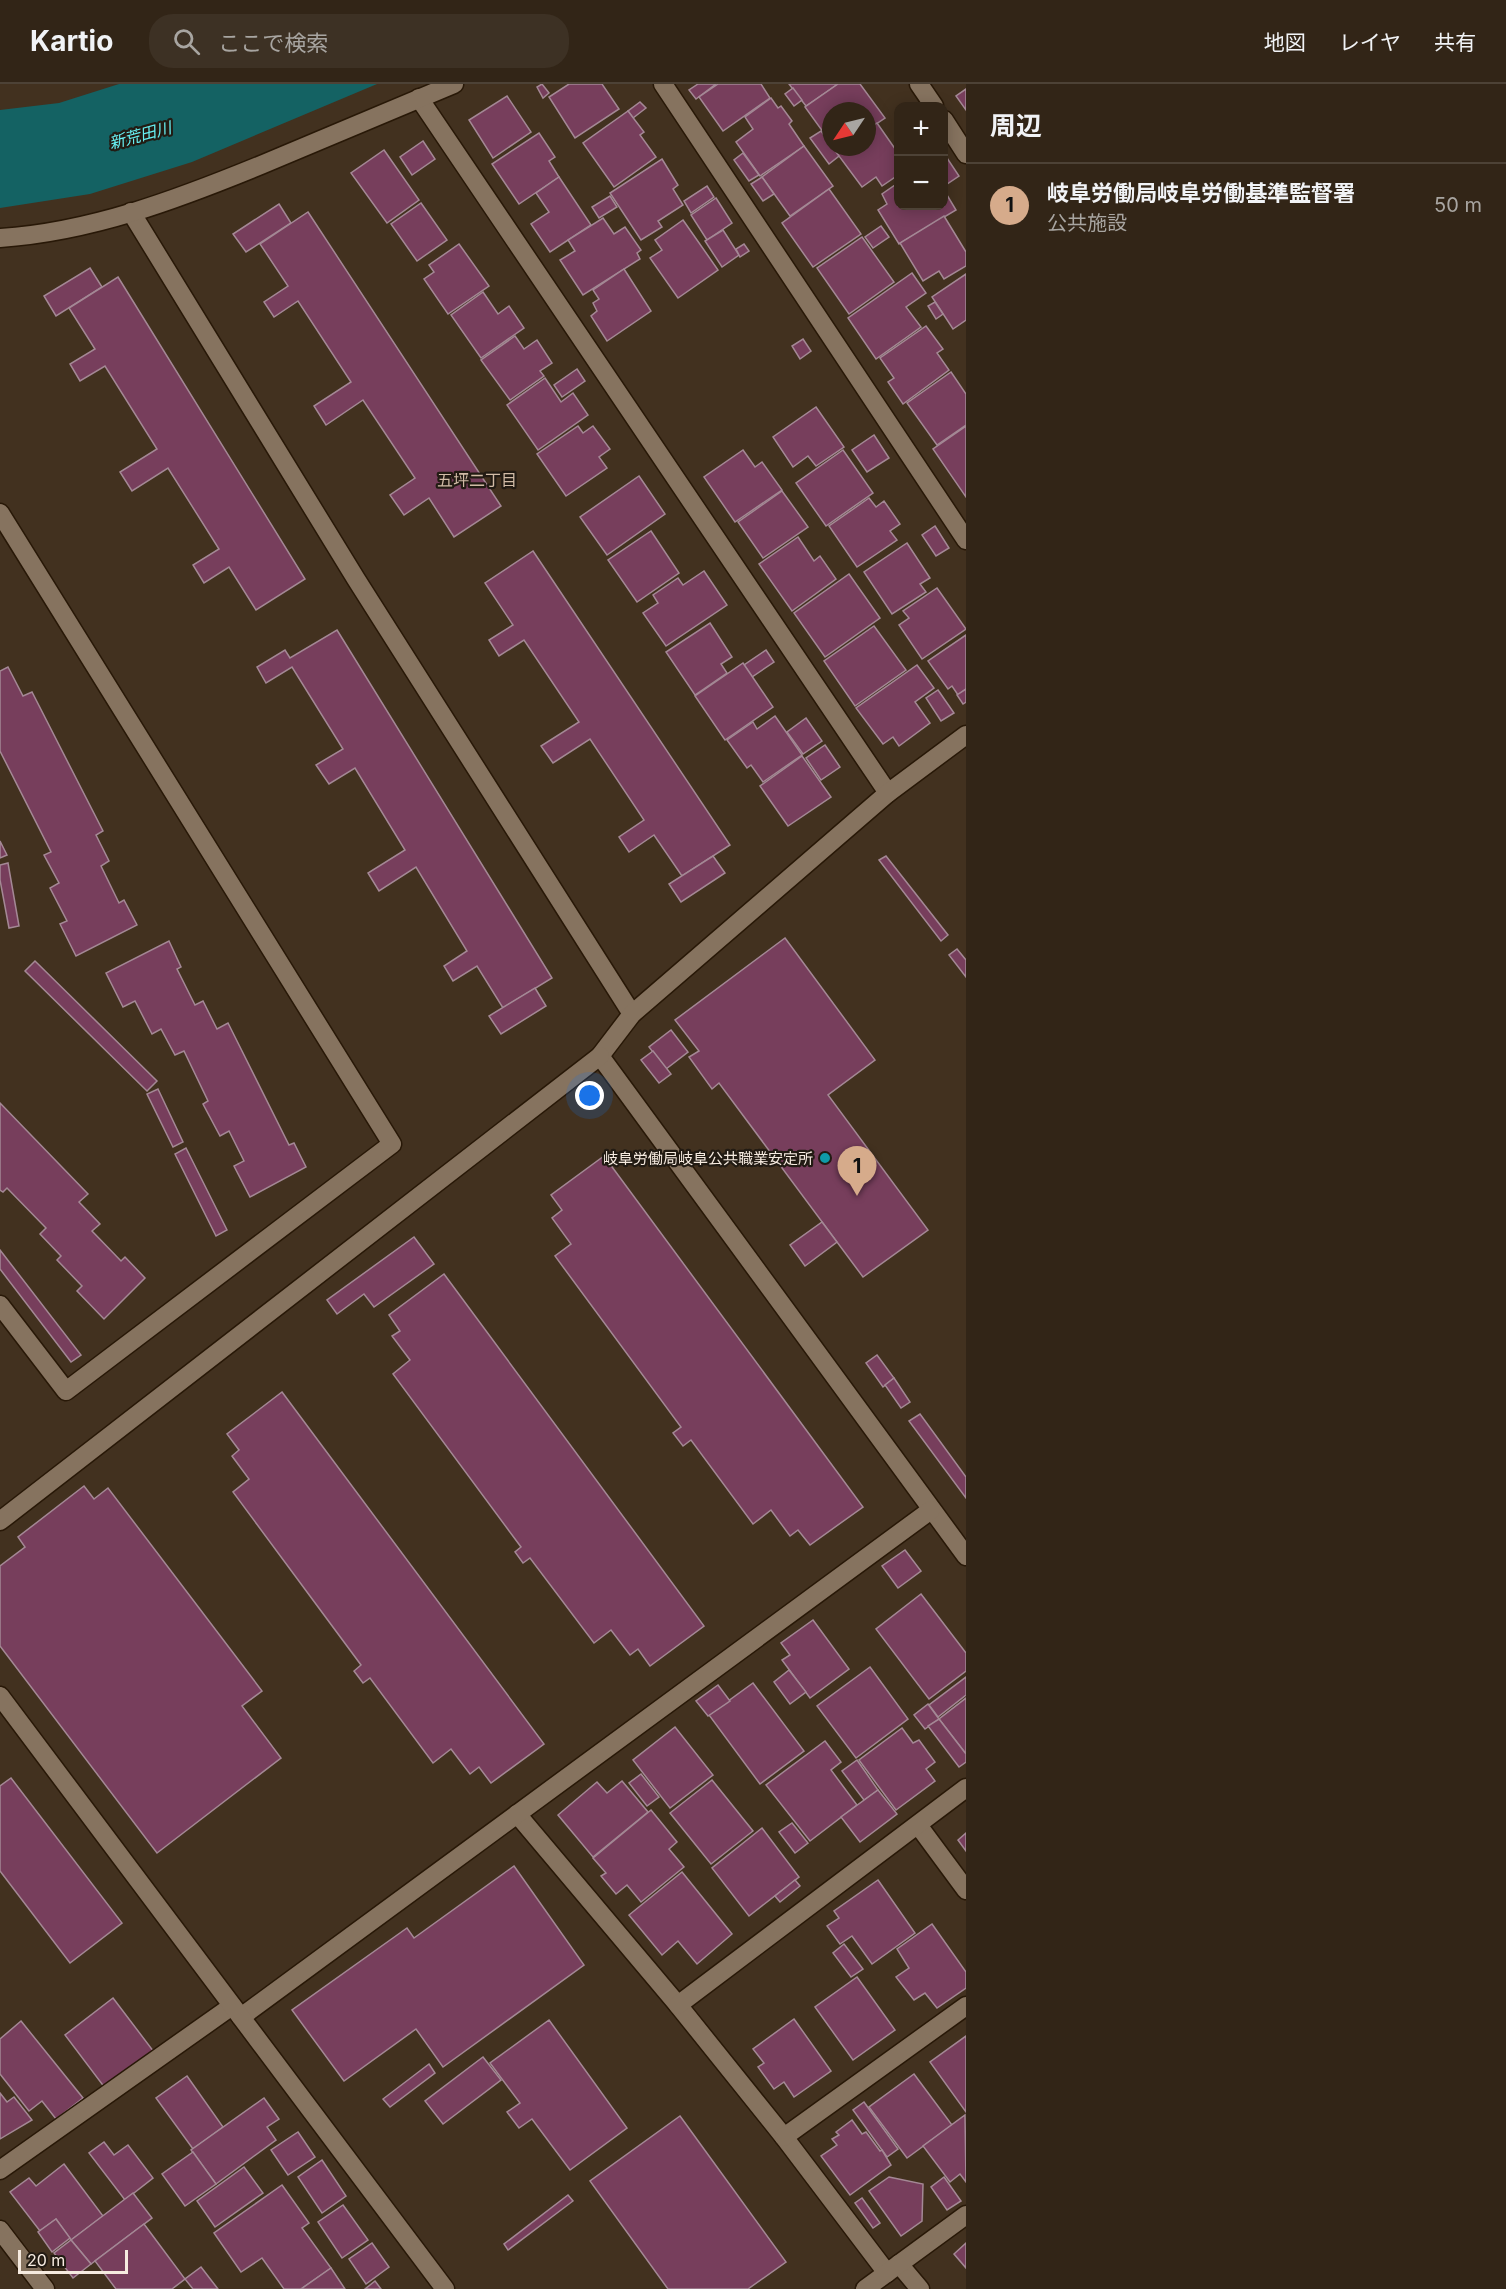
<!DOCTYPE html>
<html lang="ja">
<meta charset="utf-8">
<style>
body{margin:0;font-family:Inter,"Noto Sans JP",sans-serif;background:#3d3124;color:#f1f3f6}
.controls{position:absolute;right:18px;top:18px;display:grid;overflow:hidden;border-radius:12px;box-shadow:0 3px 15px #0003}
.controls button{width:54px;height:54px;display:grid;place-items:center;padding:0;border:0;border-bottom:2px solid #4d4236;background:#322517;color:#f1f3f6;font:30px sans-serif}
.compass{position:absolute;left:822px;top:18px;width:54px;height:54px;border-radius:50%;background:#322517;box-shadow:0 3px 15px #0003;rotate:235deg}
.scale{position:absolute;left:18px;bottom:15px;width:110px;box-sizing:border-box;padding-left:6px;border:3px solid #f6ebe0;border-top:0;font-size:16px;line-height:21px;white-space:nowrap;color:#f6ebe0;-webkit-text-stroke:4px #221b13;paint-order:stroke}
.you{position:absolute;left:590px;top:1012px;width:21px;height:21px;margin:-15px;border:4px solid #fff;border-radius:50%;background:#1a73e8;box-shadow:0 0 0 9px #1a73e833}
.badge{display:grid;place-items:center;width:39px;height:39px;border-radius:50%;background:#d6ab8b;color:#111;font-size:20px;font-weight:700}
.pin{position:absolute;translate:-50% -50px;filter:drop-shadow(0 2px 3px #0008)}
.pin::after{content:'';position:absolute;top:32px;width:21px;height:18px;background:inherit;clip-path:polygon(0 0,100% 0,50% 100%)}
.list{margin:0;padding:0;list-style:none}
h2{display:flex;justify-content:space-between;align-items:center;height:78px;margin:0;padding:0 24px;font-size:26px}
h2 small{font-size:20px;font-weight:400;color:#a8a5a1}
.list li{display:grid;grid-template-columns:39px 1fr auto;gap:18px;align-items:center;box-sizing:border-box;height:84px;padding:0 24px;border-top:2px solid #4d4236}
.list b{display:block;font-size:22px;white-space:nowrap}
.list p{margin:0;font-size:20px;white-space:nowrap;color:#a8a5a1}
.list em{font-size:20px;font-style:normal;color:#a8a5a1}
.icon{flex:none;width:33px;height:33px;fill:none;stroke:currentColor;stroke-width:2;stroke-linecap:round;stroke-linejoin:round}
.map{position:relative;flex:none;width:966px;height:2205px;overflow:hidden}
header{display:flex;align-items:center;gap:36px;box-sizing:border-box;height:84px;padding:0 30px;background:#322517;border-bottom:2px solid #4d4236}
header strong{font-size:28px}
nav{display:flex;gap:33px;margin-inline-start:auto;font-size:21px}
.search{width:420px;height:54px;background:#3d3124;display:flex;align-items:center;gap:15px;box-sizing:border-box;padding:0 21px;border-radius:24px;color:#a8a5a1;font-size:22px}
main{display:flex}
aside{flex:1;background:#322517}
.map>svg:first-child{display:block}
.water{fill:#146263}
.building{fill:#773e5c;stroke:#a48895;stroke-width:1.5}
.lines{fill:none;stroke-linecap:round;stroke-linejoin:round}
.lane-casing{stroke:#281807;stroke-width:21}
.street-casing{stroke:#281807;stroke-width:21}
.secondary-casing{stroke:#281807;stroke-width:21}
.lane{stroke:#86735f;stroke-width:18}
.street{stroke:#86735f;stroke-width:18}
.secondary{stroke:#86735f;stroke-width:18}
.culture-dot{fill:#0f9aa8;stroke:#221b13;stroke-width:2}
.labels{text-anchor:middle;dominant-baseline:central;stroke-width:4.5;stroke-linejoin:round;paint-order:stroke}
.poi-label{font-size:15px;fill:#f6ebe0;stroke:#221b13;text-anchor:end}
.water-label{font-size:16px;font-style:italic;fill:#67f0f2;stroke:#221b13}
.neighbourhood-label{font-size:16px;fill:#d1bba6;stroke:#221b13}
</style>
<header>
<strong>Kartio</strong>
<div class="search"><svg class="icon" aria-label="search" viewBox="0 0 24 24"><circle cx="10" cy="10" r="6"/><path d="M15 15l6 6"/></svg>ここで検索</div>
<nav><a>地図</a><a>レイヤ</a><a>共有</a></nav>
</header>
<main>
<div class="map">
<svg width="966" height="2205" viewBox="0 0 966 2205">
<rect width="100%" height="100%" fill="#42311f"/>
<!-- water -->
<polygon class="water" points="119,0 377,0 192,78 90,110 0,124 0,26 59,19"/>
<!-- building -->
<g class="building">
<polygon points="542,0 549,9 543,14 537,3"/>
<polygon points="569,0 602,0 619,25 575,54 549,13"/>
<polygon points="698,0 716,0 696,15 689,6"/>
<polygon points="718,0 761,0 770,14 723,47 699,13"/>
<polygon points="789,0 838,0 806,22"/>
<polygon points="838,0 860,0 885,34 867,46 867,27 831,27 831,59 805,23"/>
<polygon points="793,4 802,16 794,22 785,10"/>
<polygon points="966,5 966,26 956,12"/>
<polygon points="507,12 531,48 493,74 469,36"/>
<polygon points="771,14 778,24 781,22 792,37 789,40 804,62 760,92 736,58 753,45 745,33"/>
<polygon points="640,18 646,24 633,34 628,27"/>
<polygon points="628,27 644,48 640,51 656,73 614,103 583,59"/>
<polygon points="877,39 898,69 898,91 882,102 876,93 862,103 836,68 843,63 867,63 867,46"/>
<polygon points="821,47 839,72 829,80 810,54"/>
<polygon points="539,49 555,73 549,77 559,93 519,120 492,80"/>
<polygon points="423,57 435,75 412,91 400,73"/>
<polygon points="804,62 833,102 790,132 762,93"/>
<polygon points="384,66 419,116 387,139 351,89"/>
<polygon points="743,69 759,91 749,97 734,76"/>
<polygon points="947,74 959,92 944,102 944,76"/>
<polygon points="662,75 678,101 673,105 683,121 658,137 662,143 641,156 610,109"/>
<polygon points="559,93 591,141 550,168 531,140 549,128 536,109"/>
<polygon points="762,93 774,110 763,117 751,100"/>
<polygon points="898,99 898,122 944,122 944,106 956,126 899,160 878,126 887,120 882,110"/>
<polygon points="707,102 714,113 691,129 684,117"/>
<polygon points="829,105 861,150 813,183 782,139"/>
<polygon points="610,112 617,123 599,134 592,123"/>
<polygon points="716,114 732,139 707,156 691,131"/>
<polygon points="421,119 447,156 417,177 391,140"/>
<polygon points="279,120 291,139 246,168 233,150"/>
<polygon points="308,128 501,422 454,453 429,414 404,431 390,411 415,394 363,316 326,341 314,322 351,298 298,217 274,233 264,218 288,202 260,160"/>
<polygon points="944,132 966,168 966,182 944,195 939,187 923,197 900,159"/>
<polygon points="603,134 614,150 625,143 641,166 637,169 640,175 583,211 560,176 575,167 568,156"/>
<polygon points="683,136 718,186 678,214 650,174 662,166 655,156"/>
<polygon points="881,142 889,153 873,164 865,153"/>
<polygon points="723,146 739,171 722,183 705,157"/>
<polygon points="862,153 894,198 849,230 817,184"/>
<polygon points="459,160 489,202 448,230 424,195 434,188 429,181"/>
<polygon points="744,160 749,167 740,173 736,165"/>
<polygon points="90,184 102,203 56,232 44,212"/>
<polygon points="624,185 651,227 607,257 591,232 597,227 593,219 599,215 593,206"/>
<polygon points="912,189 926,209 906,223 921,243 876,275 848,234"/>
<polygon points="966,190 966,236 953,245 932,213"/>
<polygon points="118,193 305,495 256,526 229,483 204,499 193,481 219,465 168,384 132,407 120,388 157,365 105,282 80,297 70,280 95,265 69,224"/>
<polygon points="483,208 498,230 509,222 524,244 481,274 451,231"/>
<polygon points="935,218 943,230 936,235 928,222"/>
<polygon points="926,242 943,265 937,269 949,286 903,320 888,298 894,294 880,274"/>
<polygon points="515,252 524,265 537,256 552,279 540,287 544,292 510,316 481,276"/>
<polygon points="803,255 811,267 800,275 792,262"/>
<polygon points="577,285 585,297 562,313 554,301"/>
<polygon points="951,288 966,310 966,341 937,361 907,319"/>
<polygon points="545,294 561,318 573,309 588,331 538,366 507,321"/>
<polygon points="816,323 844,363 816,382 808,372 793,383 773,353"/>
<polygon points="578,342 583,349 593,342 610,365 599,373 607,384 566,412 537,370"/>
<polygon points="966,342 966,413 933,365"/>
<polygon points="874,351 889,374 867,388 852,366"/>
<polygon points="743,366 755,383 762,378 782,406 735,438 704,393"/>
<polygon points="843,366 873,409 826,442 796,399"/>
<polygon points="639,392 665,430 607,471 580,433"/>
<polygon points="782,407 808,443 763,474 738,438"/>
<polygon points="869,414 876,423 884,417 900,440 890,447 897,456 857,483 829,442"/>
<polygon points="935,442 949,464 936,472 922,451"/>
<polygon points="651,447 679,489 637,518 608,476"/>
<polygon points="798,453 814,477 820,472 836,495 792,527 759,480"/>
<polygon points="907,459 930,494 920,500 926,508 892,530 864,488"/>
<polygon points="533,467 730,761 682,792 654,751 629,768 619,753 644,736 590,655 553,679 541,662 579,638 524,556 499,572 489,556 513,541 485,499"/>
<polygon points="704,487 727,521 666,562 643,529 658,519 653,511 678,494 683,501"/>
<polygon points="849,490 880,534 825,573 794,529"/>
<polygon points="937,504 966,545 922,575 899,541 909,534 903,527"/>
<polygon points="710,539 732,573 721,580 727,589 695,611 666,568"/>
<polygon points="874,542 906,586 855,622 824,577"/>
<polygon points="337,546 552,894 503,924 477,882 453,897 444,882 467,867 416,783 379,807 368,789 405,766 355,684 329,700 316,681 343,665 292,583 266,599 257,583 285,566 290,574"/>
<polygon points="966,551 966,605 958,611 952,602 948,605 928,577"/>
<polygon points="766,566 774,578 752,593 744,581"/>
<polygon points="743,579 773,623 725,656 695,612"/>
<polygon points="917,581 934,604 915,618 930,639 899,662 893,653 883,660 856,624"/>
<polygon points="8,583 23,612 32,608 103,747 96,751 109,777 101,782 119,819 124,816 137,841 76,872 60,840 67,837 50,804 59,799 44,771 51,768 0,667 0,587"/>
<polygon points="966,605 966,618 963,620 957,611"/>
<polygon points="938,606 954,629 941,637 926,614"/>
<polygon points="775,632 802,671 763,698 751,681 747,684 727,656 753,638 757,645"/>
<polygon points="806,634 822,657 803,670 787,648"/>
<polygon points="825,661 840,683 821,696 806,674"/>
<polygon points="802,672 831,713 788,742 760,702"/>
<polygon points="0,757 7,771 0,774"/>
<polygon points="713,772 725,789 681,818 669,800"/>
<polygon points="886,772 948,851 941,857 879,776"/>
<polygon points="8,779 19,842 9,844 0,796 0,781"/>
<polygon points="785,854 875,976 828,1011 928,1146 863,1193 719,999 712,1005 689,973 699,967 675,936"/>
<polygon points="169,857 181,883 177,885 195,921 203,917 217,945 228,939 289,1061 294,1059 306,1083 250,1113 234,1082 244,1077 229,1047 220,1052 203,1020 208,1017 184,967 175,971 161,945 152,950 135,917 123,923 106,889"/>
<polygon points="957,865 966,876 966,893 949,871"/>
<polygon points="35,877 157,997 147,1007 25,887"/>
<polygon points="535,904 546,922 501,950 489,932"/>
<polygon points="671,946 688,968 666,985 649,963"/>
<polygon points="653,967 671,990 659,999 641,976"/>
<polygon points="158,1005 183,1058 173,1063 147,1010"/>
<polygon points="0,1019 88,1110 79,1118 100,1140 92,1147 121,1177 125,1173 145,1194 104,1235 77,1207 82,1202 57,1176 61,1172 40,1150 46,1144 7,1104 3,1108 0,1106"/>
<polygon points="186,1064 227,1146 216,1152 175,1070"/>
<polygon points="604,1072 863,1423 810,1461 798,1446 790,1452 771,1426 753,1440 691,1356 683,1362 673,1349 681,1343 555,1172 571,1160 552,1134 562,1126 551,1111"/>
<polygon points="822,1138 837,1158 805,1182 790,1161"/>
<polygon points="414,1153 434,1180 374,1223 364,1210 337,1230 327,1216"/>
<polygon points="0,1166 81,1271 71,1278 0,1185"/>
<polygon points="444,1190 704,1542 650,1582 638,1565 630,1571 611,1546 594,1559 530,1474 523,1479 515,1468 521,1463 393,1290 410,1276 392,1252 400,1247 389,1231"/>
<polygon points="877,1271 894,1294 883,1303 866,1279"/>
<polygon points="894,1294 910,1318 901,1324 885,1301"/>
<polygon points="282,1308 544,1660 491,1699 479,1683 470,1690 451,1665 433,1679 370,1594 363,1599 354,1587 361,1581 233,1408 249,1395 232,1372 239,1366 227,1350"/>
<polygon points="920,1330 966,1393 966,1414 909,1337"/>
<polygon points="84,1402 94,1415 108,1404 262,1607 242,1622 281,1674 157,1769 0,1562 0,1482 25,1463 18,1453"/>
<polygon points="905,1466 921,1487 898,1504 882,1482"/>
<polygon points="921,1510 966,1569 966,1587 929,1615 876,1545"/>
<polygon points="813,1536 849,1585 810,1614 782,1576 790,1571 781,1559"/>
<polygon points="870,1583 908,1635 856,1674 817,1622"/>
<polygon points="789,1586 806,1608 790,1620 774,1598"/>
<polygon points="966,1593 966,1611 938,1633 929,1621"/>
<polygon points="753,1599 804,1667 760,1700 709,1631"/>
<polygon points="718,1601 730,1617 708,1632 696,1617"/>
<polygon points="966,1614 966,1670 939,1635"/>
<polygon points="928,1620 939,1635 925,1645 914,1631"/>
<polygon points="939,1635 966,1670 966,1678 959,1683 928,1642"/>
<polygon points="675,1643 713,1691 670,1724 633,1676"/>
<polygon points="902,1644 913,1659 919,1656 935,1678 926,1685 935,1697 896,1726 859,1676"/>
<polygon points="825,1657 841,1678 831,1686 857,1721 810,1757 766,1701"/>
<polygon points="857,1676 878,1706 864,1716 842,1687"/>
<polygon points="641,1690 659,1713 647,1722 629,1699"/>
<polygon points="11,1694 122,1839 70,1879 0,1787 0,1702"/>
<polygon points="712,1696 753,1747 711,1780 670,1729"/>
<polygon points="622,1697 648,1728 593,1773 558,1731 597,1698 607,1709"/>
<polygon points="878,1706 897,1730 860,1758 841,1733"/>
<polygon points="651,1726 677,1758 669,1765 684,1783 641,1818 627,1801 616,1810 601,1792 606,1789 593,1774"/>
<polygon points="792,1739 808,1759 795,1769 779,1748"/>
<polygon points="762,1744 799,1793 749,1832 712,1784"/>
<polygon points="966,1749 966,1767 958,1756"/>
<polygon points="514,1782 584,1881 443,1983 416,1945 344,1997 292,1926 407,1844 414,1854"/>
<polygon points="682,1788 732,1850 697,1880 678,1857 662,1871 629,1831"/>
<polygon points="795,1796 800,1802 780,1818 775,1812"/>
<polygon points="878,1796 915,1849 872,1880 852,1852 840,1860 827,1842 839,1834 834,1827"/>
<polygon points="932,1840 966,1888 966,1904 937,1924 925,1909 914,1916 896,1893 909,1884 897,1865"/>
<polygon points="844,1860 863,1885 851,1893 833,1869"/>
<polygon points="857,1893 895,1946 853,1976 815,1923"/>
<polygon points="113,1914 154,1968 105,2004 65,1951"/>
<polygon points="794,1935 831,1987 794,2013 784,1998 774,2005 758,1983 764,1979 753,1965"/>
<polygon points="549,1936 627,2044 570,2086 532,2035 519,2044 507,2028 520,2019 490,1979"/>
<polygon points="21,1937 83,2014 56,2035 42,2017 29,2027 0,1990 0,1955"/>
<polygon points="966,1952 966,2028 930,1978"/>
<polygon points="483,1973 501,1996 443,2040 425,2017"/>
<polygon points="429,1980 435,1989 390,2023 383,2015"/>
<polygon points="914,1990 952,2041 907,2074 869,2023"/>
<polygon points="187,1992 223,2043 193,2065 156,2014"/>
<polygon points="0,2009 7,2018 14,2013 32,2036 0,2055"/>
<polygon points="264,2014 279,2035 267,2043 276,2056 216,2100 191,2066"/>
<polygon points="864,2018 898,2065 887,2073 853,2026"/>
<polygon points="965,2031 966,2098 960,2090 950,2098 923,2062"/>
<polygon points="680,2032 786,2178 748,2205 668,2205 590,2097"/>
<polygon points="852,2036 862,2050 866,2048 880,2067 882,2066 891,2081 850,2111 821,2072 837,2061 832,2055 839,2051 836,2048"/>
<polygon points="298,2048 315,2073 288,2091 271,2066"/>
<polygon points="104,2058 114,2071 128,2061 153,2094 125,2116 89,2069"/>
<polygon points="193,2068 216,2100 185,2122 162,2090"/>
<polygon points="322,2076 346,2112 322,2129 298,2093"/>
<polygon points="64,2080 103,2132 71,2156 56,2135 40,2147 10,2108 29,2094 36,2102"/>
<polygon points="244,2083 263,2109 215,2143 197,2117"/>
<polygon points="889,2093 923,2100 922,2137 901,2152 869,2107"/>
<polygon points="944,2093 961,2117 947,2126 931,2103"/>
<polygon points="282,2101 309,2139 302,2144 331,2184 301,2205 284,2205 262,2174 241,2188 214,2149"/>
<polygon points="133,2109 152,2134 91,2180 71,2156"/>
<polygon points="568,2111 573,2117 508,2166 504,2160"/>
<polygon points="862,2114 880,2139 873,2144 855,2119"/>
<polygon points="343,2121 368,2156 342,2174 318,2138"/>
<polygon points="56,2135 70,2154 52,2168 38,2148"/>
<polygon points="144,2140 185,2195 172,2205 116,2205 95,2177"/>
<polygon points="71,2156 91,2180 73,2194 54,2169"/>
<polygon points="372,2159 389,2183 366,2200 349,2175"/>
<polygon points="966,2159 966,2184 954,2170"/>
<polygon points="201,2183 218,2205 193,2205 185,2195"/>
<polygon points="331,2184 345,2205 301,2205"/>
<polygon points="375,2197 381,2205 365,2205"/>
</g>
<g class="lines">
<!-- lane casing -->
<g class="lane-casing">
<g id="lane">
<polyline points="0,429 392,1060 66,1307 0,1221"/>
<polyline points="0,2086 232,1922"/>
</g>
</g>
<!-- street casing -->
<g class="street-casing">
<g id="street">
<polyline points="663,0 966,456"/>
<polyline points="919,0 934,22"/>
<polyline points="419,14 888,709"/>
<polyline points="944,36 966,70"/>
<polyline points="131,128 356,495 632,930"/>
<path d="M0 154C91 148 178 115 261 81 326 54 389 27 454 0"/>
<polyline points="966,651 888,709 632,930 600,972 966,1472"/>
<polyline points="517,1730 678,1921 784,2053 887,2189"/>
<polyline points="918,1741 966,1806"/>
<polyline points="678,1921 966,1704"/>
<polyline points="241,1933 931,1426"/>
<polyline points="784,2053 966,1922"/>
<polyline points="0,2146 45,2205"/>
<polyline points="899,2180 920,2205"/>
<polyline points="865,2205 966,2131"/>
</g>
</g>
<!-- secondary casing -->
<g class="secondary-casing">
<g id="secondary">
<polyline points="0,1437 600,972"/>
<polyline points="0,1612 445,2205"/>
</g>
</g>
<!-- lane -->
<use href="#lane" class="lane"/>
<!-- street -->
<use href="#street" class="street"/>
<!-- secondary -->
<use href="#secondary" class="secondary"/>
</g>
<!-- markers -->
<circle class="culture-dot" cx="825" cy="1074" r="6"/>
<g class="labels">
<!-- poi labels -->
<g class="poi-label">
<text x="813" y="1074">岐阜労働局岐阜公共職業安定所</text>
</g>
<!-- water labels -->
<g class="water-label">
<text transform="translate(140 51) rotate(-15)">新荒田川</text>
</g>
<!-- neighbourhood labels -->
<g class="neighbourhood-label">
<text x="477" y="396">五坪二丁目</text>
</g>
</g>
</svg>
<div class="controls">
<button>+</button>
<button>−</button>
</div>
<svg class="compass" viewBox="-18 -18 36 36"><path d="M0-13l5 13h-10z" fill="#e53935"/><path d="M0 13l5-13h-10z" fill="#a8a5a1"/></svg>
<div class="scale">20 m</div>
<div class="you"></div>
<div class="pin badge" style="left:857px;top:1112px">1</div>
</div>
<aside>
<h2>周辺<small></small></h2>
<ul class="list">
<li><span class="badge">1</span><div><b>岐阜労働局岐阜労働基準監督署</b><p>公共施設</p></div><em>50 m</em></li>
</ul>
</aside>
</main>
